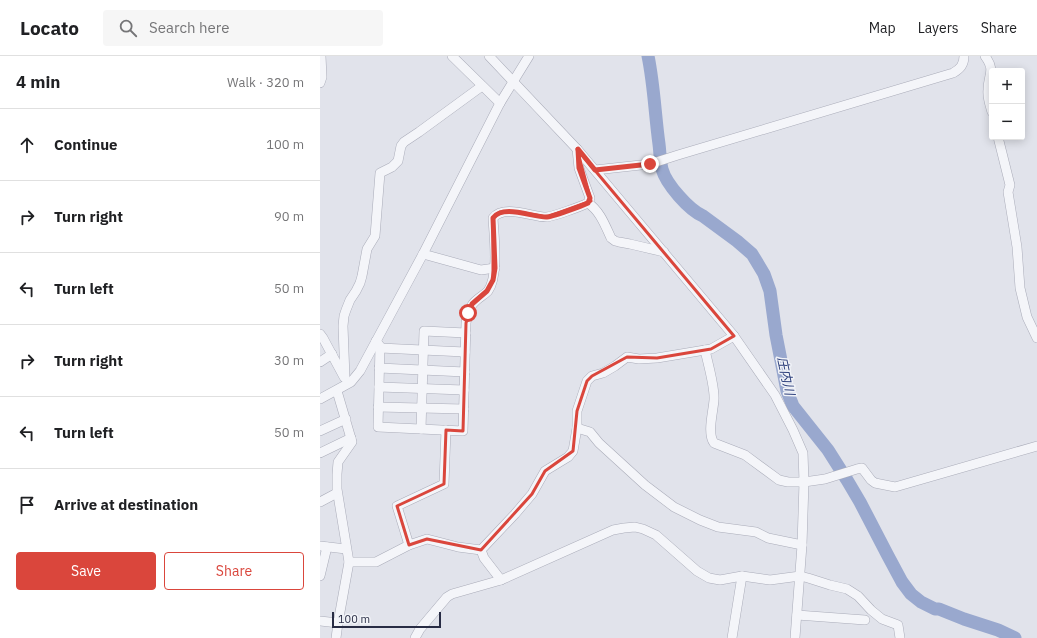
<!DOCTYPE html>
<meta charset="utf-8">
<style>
body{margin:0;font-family:"IBM Plex Sans","Noto Sans JP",sans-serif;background:#f6f6f6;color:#202124}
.controls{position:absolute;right:12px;top:12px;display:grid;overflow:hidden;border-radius:4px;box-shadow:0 2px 10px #0003}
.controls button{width:36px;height:36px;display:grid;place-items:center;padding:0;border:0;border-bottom:1px solid #e0e0e0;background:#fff;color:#202124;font:20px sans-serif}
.scale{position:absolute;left:12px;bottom:10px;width:109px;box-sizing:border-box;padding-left:4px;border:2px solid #282c44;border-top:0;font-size:11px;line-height:14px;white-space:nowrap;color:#282c44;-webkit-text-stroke:3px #f1f3f8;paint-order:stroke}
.stop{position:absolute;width:12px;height:12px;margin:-9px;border:3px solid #da463c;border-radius:50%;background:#fff}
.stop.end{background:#da463c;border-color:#fff;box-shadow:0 1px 4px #0008}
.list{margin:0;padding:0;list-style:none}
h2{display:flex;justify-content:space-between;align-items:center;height:52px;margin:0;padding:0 16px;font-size:17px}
h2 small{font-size:13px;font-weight:400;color:#757577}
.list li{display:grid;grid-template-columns:26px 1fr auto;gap:12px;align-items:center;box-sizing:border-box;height:72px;padding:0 16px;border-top:1px solid #e0e0e0}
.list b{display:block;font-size:15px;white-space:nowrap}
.list em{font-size:13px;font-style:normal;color:#757577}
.actions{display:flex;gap:8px;padding:12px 16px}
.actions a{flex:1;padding:9px 0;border:1px solid #da463c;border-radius:4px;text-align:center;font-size:14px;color:#da463c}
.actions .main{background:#da463c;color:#fff}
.icon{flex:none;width:22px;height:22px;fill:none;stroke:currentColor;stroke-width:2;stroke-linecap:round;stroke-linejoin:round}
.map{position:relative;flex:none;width:717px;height:582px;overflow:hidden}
header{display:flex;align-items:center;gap:24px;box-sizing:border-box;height:56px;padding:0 20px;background:#fff;border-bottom:1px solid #e0e0e0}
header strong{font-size:19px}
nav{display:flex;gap:22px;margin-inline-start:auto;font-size:14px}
.search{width:280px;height:36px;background:#f6f6f6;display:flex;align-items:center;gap:10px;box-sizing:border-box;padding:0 14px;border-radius:4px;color:#757577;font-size:15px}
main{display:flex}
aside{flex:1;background:#fff}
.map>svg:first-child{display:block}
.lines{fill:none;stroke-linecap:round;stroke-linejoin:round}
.river{stroke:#99a8ce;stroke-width:13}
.minor-casing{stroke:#aaacb9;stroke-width:10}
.minor{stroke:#f4f5f9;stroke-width:9}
.route{stroke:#da463c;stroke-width:5}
.marked{fill:none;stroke:#da463c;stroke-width:3;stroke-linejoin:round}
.labels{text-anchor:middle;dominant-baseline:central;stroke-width:3;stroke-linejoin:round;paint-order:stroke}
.water-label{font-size:13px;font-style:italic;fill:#2e407c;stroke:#f1f3f8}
</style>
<header>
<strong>Locato</strong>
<div class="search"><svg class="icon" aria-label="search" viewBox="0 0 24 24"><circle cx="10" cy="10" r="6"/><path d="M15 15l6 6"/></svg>Search here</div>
<nav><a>Map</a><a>Layers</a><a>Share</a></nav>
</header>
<main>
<aside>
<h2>4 min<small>Walk · 320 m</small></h2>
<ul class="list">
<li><svg class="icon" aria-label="ahead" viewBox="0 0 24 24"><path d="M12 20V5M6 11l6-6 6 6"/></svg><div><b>Continue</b></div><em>100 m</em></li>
<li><svg class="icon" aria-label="right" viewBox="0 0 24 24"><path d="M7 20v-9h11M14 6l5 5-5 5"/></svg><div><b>Turn right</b></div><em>90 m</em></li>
<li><svg class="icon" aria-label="left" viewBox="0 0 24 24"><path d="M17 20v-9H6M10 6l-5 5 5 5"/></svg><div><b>Turn left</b></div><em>50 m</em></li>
<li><svg class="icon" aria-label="right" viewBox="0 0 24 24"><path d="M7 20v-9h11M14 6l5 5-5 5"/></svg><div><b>Turn right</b></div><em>30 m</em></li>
<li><svg class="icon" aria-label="left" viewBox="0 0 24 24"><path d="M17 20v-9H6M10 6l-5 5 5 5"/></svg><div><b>Turn left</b></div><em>50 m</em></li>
<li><svg class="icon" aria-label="arrive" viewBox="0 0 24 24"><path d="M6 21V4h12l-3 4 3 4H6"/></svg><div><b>Arrive at destination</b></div></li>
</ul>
<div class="actions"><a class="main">Save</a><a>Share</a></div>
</aside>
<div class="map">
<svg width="717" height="582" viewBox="0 0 717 582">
<rect width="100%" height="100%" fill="#e1e3eb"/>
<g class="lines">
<!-- river -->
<path class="river" d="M328 0C334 29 335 59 339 88 340 96 340 105 342 113 346 128 369 154 383 160L417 185 432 198 444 218 450 235 456 279 467 335 473 350 508 394 527 424 540 446 567 498 582 526 591 538 601 546 615 553H619L644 563 678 574 695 582"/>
<!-- minor casing -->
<g class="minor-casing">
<g id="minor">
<polyline points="132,0 180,47"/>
<polyline points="169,0 257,93 414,280 455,339 473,374 483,397 484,426 482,489 475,582"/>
<path d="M665 0C676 15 668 18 668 34 667 41 670 49 672 56"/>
<polyline points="0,27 2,21 1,0"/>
<polyline points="678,81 690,129 688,136 697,191 700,232 707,261 717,282"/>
<path d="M275 114 330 108 358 99 633 17C640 13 644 9 644 0"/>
<path d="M268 147C280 155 285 169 291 182L295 185 299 186 310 188 344 196"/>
<polyline points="103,198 161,214 175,212"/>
<polyline points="0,278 3,282 24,321"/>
<path d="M56 285 60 290 58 371 143 375 146 267C147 261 148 254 152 249 156 243 163 240 168 235 179 219 174 181 173 162 184 148 212 161 226 161 232 161 262 150 268 147L270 142 259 112 257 93"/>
<polyline points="60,292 145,296"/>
<path d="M385 294C388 308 395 331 394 344 393 357 387 377 394 387L425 399 459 424 468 426H484L505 423 537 413 542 412 551 424 555 427 575 431 717 390"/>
<polyline points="0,306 12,298"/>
<polyline points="59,312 145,316"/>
<polyline points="25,322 23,270 24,260 26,254 30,244 36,235 40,227 42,220 47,193 55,180 60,117 72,111 78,105 81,90 84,86 99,76 162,30"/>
<polyline points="59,331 144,334"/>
<polyline points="0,343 31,326 40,315 103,198 180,47 209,0"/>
<polyline points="58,351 144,353"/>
<polyline points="257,372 270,376 279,387 325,429 354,451 380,464 398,471 436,476 448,482 482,489"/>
<polyline points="101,373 104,275 146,277"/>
<polyline points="0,375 26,363"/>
<polyline points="0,397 31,382"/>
<polyline points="0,446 17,437"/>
<polyline points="89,489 77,450 124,428 126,374"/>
<polyline points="0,490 26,493"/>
<polyline points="161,494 195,458 212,438 225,415 248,401 253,395 257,372 257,355 267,325 272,320 283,317 295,310 307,301 319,303 337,302 391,293 414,280"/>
<polyline points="161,494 164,502 181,524"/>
<polyline points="29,506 56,506 89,489 107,483 138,491 161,494"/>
<polyline points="0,520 7,491"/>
<polyline points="477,559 545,564"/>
<polyline points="0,565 18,567"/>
<polyline points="16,582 18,567 29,506 17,433 17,418 18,406 32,386 17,335"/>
<polyline points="95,582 100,573 127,541 132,538 181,524 293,474 304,472 315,471 323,473 336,479 377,515 389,522 400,524 422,520 450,524 480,520 488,522 510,529 527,533 538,540 551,554 562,563 578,569 580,582"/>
<polyline points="412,582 422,520"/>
</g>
</g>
<!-- minor -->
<use href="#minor" class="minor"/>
</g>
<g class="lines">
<!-- route -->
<path class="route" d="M148 257 152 248 167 235 173 224 175 212 173 162C183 148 212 161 226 161 232 161 262 150 268 147L270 142 259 112 258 93 275 114 330 108"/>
</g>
<!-- marked area -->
<path class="marked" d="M257 93 414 280 391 293 337 302 307 301 272 320 267 325 257 355 253 395 225 415 212 438 161 494 107 483 89 489 77 450 124 428 126 374 143 375 146 267 152 248 167 235 173 224V162L180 156H199L227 161 271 145Z"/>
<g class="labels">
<!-- water labels -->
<g class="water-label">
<text transform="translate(466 320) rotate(78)">庄内川</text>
</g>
</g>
</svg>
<div class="controls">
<button>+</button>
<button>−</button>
</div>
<div class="scale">100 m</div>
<div class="stop" style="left:148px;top:257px"></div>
<div class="stop end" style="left:330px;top:108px"></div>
</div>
</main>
